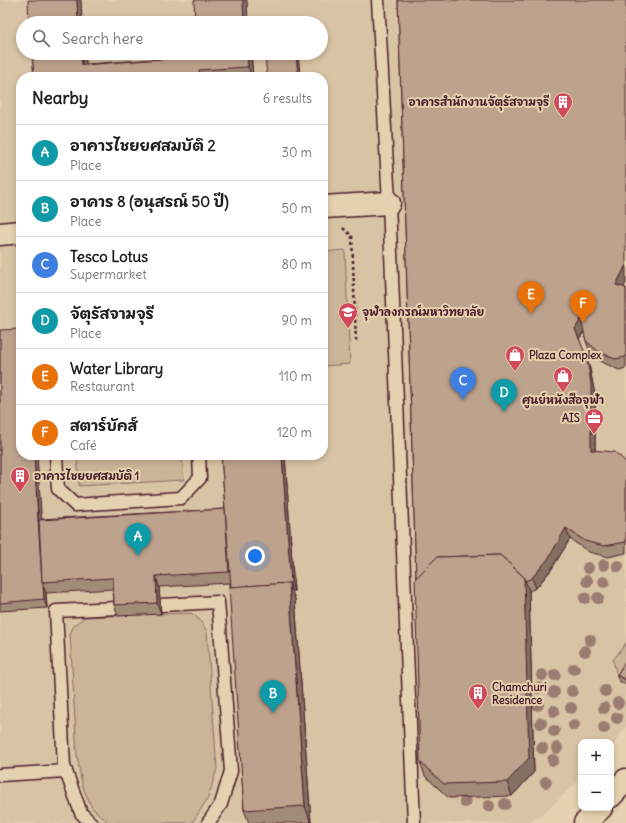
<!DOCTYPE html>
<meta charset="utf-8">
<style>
body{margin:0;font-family:Delius,"Playpen Sans Thai",sans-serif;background:#f6f6f6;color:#202124}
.controls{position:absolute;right:12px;bottom:12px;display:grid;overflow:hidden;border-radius:8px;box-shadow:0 2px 6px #0003}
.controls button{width:36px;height:36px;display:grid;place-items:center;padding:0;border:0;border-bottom:1px solid #e0e0e0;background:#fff;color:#202124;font:20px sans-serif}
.you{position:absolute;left:255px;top:556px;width:14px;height:14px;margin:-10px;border:3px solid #fff;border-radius:50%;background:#1a73e8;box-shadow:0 0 0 6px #1a73e833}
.badge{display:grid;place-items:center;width:26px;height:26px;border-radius:50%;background:#b45309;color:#fff;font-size:13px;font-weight:700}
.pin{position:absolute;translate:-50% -33px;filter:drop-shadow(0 1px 2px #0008)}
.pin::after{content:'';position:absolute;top:21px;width:14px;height:12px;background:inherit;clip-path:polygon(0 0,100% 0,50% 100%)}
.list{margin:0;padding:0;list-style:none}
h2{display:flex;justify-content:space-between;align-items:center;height:52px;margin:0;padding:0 16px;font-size:17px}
h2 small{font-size:13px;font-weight:400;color:#757577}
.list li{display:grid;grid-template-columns:26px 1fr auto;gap:12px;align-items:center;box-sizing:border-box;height:56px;padding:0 16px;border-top:1px solid #e0e0e0}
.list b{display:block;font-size:15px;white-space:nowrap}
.list p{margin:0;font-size:13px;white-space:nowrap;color:#757577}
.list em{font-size:13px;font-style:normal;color:#757577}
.icon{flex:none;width:22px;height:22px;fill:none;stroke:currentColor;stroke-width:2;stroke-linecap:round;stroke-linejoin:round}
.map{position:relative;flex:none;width:626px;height:823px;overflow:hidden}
.search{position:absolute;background:#fff;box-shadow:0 2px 6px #0003;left:16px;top:16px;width:312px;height:44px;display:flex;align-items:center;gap:10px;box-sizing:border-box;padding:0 14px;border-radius:22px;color:#757577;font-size:15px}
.panel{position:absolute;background:#fff;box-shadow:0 2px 6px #0003;left:16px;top:72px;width:312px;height:388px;border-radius:16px}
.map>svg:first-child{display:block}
.built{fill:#d9c3a5;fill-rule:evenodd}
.green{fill:#ccb499;stroke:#8b6a62}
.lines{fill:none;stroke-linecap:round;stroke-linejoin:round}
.lane-casing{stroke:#4a1f2b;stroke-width:15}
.street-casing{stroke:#4a1f2b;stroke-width:25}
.primary-casing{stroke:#4a1f2b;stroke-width:25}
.path{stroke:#4a1f2b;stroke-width:2.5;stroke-dasharray:3 3;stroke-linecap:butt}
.lane{stroke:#e5d1af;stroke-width:12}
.street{stroke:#e5d1af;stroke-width:22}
.primary{stroke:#e5d1af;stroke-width:22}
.tree{fill:#9b7b70}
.wall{fill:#a38b79;stroke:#4a1f2b}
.shaded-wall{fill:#847163;stroke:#4a1f2b}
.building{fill:#bda28d;stroke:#4a1f2b}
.labels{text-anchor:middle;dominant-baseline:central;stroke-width:4;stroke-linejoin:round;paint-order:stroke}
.poi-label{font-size:11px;font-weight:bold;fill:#4a1f2b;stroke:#e5d1af;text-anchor:start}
</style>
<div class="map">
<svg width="626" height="823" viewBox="0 0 626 823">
<rect width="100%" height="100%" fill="#e5d1af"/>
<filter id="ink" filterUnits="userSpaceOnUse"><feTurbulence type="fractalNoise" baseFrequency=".025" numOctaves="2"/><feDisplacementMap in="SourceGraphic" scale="8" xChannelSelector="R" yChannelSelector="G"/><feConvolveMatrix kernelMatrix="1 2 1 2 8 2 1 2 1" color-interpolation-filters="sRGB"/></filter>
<g filter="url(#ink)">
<!-- built -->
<path class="built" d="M0 0H626V726L611 748V742H581V778L548 810 528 823H0ZM23 23H321V53H23ZM21 77H323V455H21Z"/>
<!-- green -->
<g class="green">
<polygon points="345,250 350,364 323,366 323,252"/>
<polygon points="77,455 182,455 184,480 79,486"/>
<polygon points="191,613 200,620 207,632 217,769 208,798 192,823 109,823 92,808 82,785 77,756 70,634 74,625 85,617"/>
<polygon points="626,643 626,670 619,681 618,680 613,660"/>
</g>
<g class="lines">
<!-- lane casing -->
<g class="lane-casing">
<g id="lane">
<polyline points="378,0 389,203 414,823"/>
<polyline points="56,455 58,489 75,505 181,498 200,478 199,455"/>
<polyline points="161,605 218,602 231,771 221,804 208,823"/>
<polyline points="0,775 66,771"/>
<polyline points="91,823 81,813 64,766 56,611 117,608"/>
</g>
</g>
<!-- street casing -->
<g class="street-casing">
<g id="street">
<polyline points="323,207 389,203"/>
<polyline points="0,234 21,232"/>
</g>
</g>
<!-- primary casing -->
<g class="primary-casing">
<g id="primary">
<polyline points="611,796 626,780"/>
<polyline points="585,823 601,808"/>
</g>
</g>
<!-- path -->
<polyline class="path" points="343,228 352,236 356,341"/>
<!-- lane -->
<use href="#lane" class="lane"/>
<!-- street -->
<use href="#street" class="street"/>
<!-- primary -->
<use href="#primary" class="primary"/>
</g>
<!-- trees -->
<g class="tree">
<circle cx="604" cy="565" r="6"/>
<circle cx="618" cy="566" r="6"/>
<circle cx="588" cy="568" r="6"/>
<circle cx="587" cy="581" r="6"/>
<circle cx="604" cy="582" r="6"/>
<circle cx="585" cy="598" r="6"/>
<circle cx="598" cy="598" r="6"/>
<circle cx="590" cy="640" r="6"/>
<circle cx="585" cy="651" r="6"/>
<circle cx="574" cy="669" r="6"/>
<circle cx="542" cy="675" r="6"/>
<circle cx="555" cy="675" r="6"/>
<circle cx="538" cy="688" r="6"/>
<circle cx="572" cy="691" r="6"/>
<circle cx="605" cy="691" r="6"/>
<circle cx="554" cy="692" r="6"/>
<circle cx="618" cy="703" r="6"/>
<circle cx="538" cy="705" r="6"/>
<circle cx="571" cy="708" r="6"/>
<circle cx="604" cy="708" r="6"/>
<circle cx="554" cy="711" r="6"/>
<circle cx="617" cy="718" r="6"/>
<circle cx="541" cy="723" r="6"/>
<circle cx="574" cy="725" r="6"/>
<circle cx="604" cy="728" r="6"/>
<circle cx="554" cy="731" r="6"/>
<circle cx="542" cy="748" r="6"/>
<circle cx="557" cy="748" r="6"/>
<circle cx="553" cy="760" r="6"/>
<circle cx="546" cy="782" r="6"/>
<circle cx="465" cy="802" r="6"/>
<circle cx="505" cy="804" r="6"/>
<circle cx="489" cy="806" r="6"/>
</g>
<!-- wall -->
<g class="wall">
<polygon points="398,0 624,288 626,288 626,368 619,370 602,362 590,352 586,341 584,332 579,339 590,369 595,395 595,450 626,462 626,553 608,557 589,552 570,539 551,570 536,588 529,591 534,772 512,796 449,798 425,776 420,762 416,578"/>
<polygon points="32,53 85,53 86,64 198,56 198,53 251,53 253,77 34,77"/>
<polygon points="0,330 41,519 225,509 221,455 285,455 294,591 292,592 295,599 311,823 249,823 244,810 230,583 159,587 161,614 118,616 114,605 113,589 46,593 47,608 0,611"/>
<polygon points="626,660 626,685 619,681 617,675"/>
</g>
<!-- shaded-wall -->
<g class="shaded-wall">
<polygon points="77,0 81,0 82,23 78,23"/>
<polygon points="243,0 247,0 248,23 244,23"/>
<polygon points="81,53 85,53 87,77 82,65"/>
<polygon points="247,53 251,53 253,77 252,77 248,67"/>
<polygon points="296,53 299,62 300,77 298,77"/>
<polygon points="626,265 626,283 619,296 616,285"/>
<polygon points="581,319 585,329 579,339 575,329"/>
<polygon points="587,358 590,369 595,395 595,460 591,450"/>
<polygon points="34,455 37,455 46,582 43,582"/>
<polygon points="282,455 285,455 294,591 291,583"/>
<polygon points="566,528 570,539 551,570 536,588 532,578"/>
<polygon points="156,576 159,587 161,614 157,603"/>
<polygon points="524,577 529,591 534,772 512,796 507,782"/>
<polygon points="289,583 295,599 311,823 305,806"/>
<polygon points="43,585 46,593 47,608 44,599"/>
</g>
<!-- building -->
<g class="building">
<polygon points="28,0 77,0 78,23 29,23"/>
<polygon points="194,0 243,0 244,23 195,23"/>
<polygon points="398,0 626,0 626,265 616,285 626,288 626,357 615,359 598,351 586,341 581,319 575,329 587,358 591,384 591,450 615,452 626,462 626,542 604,546 585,541 566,528 548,559 532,578 525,581 524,577 500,555 437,557 416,578"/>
<polygon points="32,53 81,53 82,65 198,56 198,53 247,53 248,67 199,70 200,77 34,77"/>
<polygon points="296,53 298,77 267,77 265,56"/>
<polygon points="21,329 21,455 34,455 42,582 43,585 44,599 0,603 0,330"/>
<polygon points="221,455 282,455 291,583 231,587"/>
<polygon points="225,509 229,572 156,576 157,603 114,605 113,578 42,582 39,520"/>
<polygon points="500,555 524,577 529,758 507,782 444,784 420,762 415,579 437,557"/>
<polygon points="289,583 305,806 244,810 229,587"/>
<polygon points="626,660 626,680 617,675"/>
</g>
</g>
<!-- icons -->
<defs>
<g id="building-pin" transform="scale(1)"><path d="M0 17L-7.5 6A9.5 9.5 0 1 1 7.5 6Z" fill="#d1495b" stroke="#e5d1af"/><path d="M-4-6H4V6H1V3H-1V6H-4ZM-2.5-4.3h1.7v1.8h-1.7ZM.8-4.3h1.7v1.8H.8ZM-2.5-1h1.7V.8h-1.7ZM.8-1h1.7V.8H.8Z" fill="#fff"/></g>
<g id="university-pin" transform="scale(1)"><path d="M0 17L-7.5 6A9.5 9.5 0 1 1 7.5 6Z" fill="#d1495b" stroke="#e5d1af"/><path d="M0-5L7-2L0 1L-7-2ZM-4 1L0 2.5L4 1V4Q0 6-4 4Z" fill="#fff"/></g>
<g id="shop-pin" transform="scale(1)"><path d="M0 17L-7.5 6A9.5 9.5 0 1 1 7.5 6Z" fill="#d1495b" stroke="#e5d1af"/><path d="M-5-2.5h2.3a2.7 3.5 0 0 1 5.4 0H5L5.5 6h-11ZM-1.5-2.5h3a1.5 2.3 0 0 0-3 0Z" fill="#fff"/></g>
<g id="office-pin" transform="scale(1)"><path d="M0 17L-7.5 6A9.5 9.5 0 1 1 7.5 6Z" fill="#d1495b" stroke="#e5d1af"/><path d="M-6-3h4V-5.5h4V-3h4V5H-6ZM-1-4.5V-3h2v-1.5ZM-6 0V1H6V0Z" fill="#fff"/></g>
</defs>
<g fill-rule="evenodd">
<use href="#building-pin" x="563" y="102"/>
<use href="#university-pin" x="348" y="312"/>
<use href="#shop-pin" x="515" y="355"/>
<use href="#shop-pin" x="563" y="376"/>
<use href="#office-pin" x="594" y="418"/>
<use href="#building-pin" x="20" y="476"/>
<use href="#building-pin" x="478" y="693"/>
</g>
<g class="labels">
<!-- poi labels -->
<g class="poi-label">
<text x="549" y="102" text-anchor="end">อาคารสำนักงานจัตุรัสจามจุรี</text>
<text x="362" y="312">จุฬาลงกรณ์มหาวิทยาลัย</text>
<text x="529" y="355">Plaza Complex</text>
<text x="563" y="400" text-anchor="middle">ศูนย์หนังสือจุฬา</text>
<text x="580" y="418" text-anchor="end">AIS</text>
<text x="34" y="476">อาคารไชยยศสมบัติ 1</text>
<text x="492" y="687">Chamchuri<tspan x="492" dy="13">Residence</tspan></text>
</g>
</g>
</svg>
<div class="controls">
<button>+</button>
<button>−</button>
</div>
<div class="you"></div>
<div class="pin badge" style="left:138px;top:556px;background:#0f9aa8">A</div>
<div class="pin badge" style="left:273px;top:713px;background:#0f9aa8">B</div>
<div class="pin badge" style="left:463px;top:400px;background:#3f7fe0">C</div>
<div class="pin badge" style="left:504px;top:412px;background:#0f9aa8">D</div>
<div class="pin badge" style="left:531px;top:314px;background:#e8710a">E</div>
<div class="pin badge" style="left:583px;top:323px;background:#e8710a">F</div>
<div class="search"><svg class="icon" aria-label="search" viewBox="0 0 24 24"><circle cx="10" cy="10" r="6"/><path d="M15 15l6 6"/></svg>Search here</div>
<section class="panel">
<h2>Nearby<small>6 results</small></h2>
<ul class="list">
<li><span class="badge" style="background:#0f9aa8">A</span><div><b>อาคารไชยยศสมบัติ 2</b><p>Place</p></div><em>30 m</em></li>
<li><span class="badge" style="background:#0f9aa8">B</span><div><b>อาคาร 8 (อนุสรณ์ 50 ปี)</b><p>Place</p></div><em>50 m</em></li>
<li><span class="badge" style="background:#3f7fe0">C</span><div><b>Tesco Lotus</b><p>Supermarket</p></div><em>80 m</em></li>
<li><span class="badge" style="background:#0f9aa8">D</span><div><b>จัตุรัสจามจุรี</b><p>Place</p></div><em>90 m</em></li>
<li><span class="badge" style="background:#e8710a">E</span><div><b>Water Library</b><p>Restaurant</p></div><em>110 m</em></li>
<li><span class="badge" style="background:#e8710a">F</span><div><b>สตาร์บัคส์</b><p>Café</p></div><em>120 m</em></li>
</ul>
</section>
</div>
